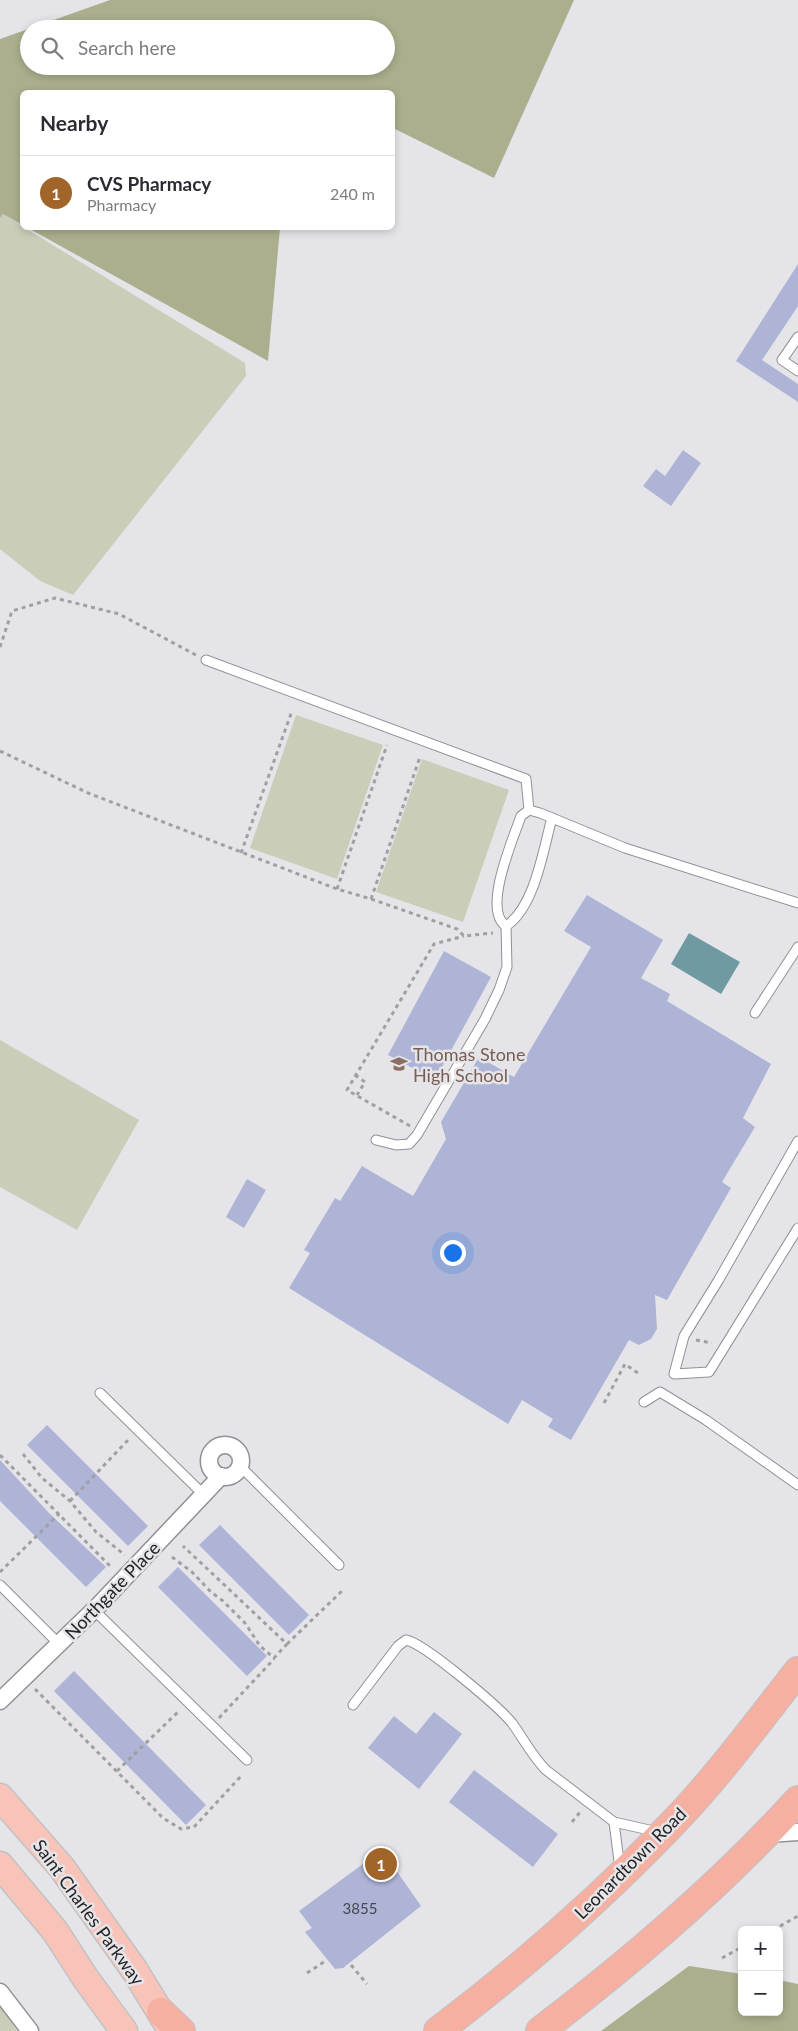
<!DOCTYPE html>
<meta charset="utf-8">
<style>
body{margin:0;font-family:Lato,sans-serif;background:#f2f2f3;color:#2b2b33}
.controls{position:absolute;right:15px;bottom:15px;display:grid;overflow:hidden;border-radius:8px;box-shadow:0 2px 8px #0003}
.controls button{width:45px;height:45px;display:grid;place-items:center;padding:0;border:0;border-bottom:1px solid #e1e1e2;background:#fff;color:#2b2b33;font:25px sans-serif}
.you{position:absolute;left:452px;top:1252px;width:18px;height:18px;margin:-12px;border:4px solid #fff;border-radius:50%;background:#1a73e8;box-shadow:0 0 0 8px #1a73e833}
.badge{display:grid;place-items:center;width:32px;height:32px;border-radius:50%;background:#a26529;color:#fff;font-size:16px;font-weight:700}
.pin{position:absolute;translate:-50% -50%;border:2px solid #fff;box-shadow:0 1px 5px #0006}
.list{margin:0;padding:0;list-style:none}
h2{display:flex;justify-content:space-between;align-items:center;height:65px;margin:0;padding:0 20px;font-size:21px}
h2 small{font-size:16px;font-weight:400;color:#7c7c81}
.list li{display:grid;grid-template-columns:32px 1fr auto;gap:15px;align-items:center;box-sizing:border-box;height:75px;padding:0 20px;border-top:1px solid #e1e1e2}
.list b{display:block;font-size:19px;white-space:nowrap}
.list p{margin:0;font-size:16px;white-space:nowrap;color:#7c7c81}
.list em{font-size:16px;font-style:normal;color:#7c7c81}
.icon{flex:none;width:28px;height:28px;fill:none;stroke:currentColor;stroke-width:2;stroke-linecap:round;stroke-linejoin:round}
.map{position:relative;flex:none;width:798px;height:2031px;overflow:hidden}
.search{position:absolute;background:#fff;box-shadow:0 2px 8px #0003;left:20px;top:20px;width:375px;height:55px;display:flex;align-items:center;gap:12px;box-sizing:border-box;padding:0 18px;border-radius:28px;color:#7c7c81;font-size:19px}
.panel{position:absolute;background:#fff;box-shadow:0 2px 8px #0003;left:20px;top:90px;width:375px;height:140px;border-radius:8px}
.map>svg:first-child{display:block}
.green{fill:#cacdb8}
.forest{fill:#abaf8d;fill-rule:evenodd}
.water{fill:#6f9aa1}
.building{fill:#aeb4d5}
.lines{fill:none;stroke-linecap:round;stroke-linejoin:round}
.service-casing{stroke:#909194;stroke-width:11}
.minor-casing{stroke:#909194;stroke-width:19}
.primary-casing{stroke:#c2c2c2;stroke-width:29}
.trunk-casing{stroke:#c2c2c2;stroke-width:30}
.path{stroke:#a0a0a3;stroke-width:3;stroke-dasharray:4 4;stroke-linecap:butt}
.service{stroke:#fff;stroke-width:9}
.minor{stroke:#fff;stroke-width:16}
.primary{stroke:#f8c4b9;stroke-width:26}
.trunk{stroke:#f6b0a2;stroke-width:28}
.labels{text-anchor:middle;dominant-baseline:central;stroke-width:5;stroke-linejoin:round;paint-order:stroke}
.number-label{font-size:15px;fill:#464852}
.education-label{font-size:18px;fill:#785e54;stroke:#e5e5e9;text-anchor:start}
.street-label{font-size:18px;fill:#242426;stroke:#e5e5e9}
</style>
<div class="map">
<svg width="798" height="2031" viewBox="0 0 798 2031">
<rect width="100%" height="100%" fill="#e5e5e9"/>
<!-- green -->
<g class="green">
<polygon points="3,214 22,226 22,228 25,228 245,363 246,376 73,595 40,581 0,549 0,218"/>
<polygon points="296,715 383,745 337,879 250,848"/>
<polygon points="422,759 509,790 463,922 376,892"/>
<polygon points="0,1040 139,1120 77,1230 0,1187"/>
<polygon points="0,2005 17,2031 0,2031"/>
</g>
<!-- forest -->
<g class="forest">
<path d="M110 0H574L494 178 393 128 392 92H22V225L3 214 0 218V39ZM29 29H386V66H29Z"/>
<polygon points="28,228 280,228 268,361"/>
<polygon points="689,1966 742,1974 742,2012 779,2012 779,1980 798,1984 798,2031 601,2031"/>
</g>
<!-- water -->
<polygon class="water" points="689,933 740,962 721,994 671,964"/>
<!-- building -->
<g class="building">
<polygon points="798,264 798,306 762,360 798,384 798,402 736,361"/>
<polygon points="683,450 701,463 671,506 643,486 656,469 665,476"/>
<polygon points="587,895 663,940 641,978 670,994 667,1001 771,1064 743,1118 755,1127 722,1182 731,1188 667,1300 655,1295 657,1329 651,1339 639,1345 629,1340 571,1440 548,1427 553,1419 522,1400 508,1424 289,1288 310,1253 304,1250 335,1198 340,1201 362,1166 413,1196 446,1139 441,1122 479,1057 514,1077 591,947 564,931"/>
<polygon points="444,951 491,977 435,1080 388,1055"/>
<polygon points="247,1179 266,1190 244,1228 226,1217"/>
<polygon points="47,1425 148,1526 128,1546 27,1445"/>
<polygon points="0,1460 49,1513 106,1567 86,1587 0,1501"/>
<polygon points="220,1525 309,1615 289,1635 199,1545"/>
<polygon points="178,1567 267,1656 247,1676 158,1587"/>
<polygon points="74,1671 206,1805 186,1825 54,1691"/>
<polygon points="434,1712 462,1734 419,1789 368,1748 394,1716 416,1734"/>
<polygon points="474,1770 558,1834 533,1867 449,1802"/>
<polygon points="382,1850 421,1906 343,1968 335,1969 305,1932 312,1928 299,1911"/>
</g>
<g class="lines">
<!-- service casing -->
<g class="service-casing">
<g id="service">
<polyline points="798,337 782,360 798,371"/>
<polyline points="206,660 526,779 529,810"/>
<path d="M506 926C482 910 513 839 521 816L529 810 540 813 625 848 798 903"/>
<polyline points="755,1013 798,947"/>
<path d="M376 1140 396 1145 409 1144 417 1135 485 1019 499 990 507 967 506 926C535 907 543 850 552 818"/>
<polyline points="798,1141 718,1281 684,1336 674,1374 709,1372 798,1228"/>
<polyline points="100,1393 204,1495"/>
<polyline points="644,1402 660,1392 706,1420 798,1485"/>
<polyline points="240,1466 339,1565"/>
<polyline points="0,1585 59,1644"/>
<polyline points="94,1610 247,1760"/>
<path d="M353 1705 398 1646 406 1640C424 1643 499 1707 512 1723 523 1738 532 1756 546 1770L614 1822"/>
<polyline points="620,1869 614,1822 658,1832"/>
</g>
</g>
<!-- minor casing -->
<g class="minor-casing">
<g id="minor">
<circle cx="225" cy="1461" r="16"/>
<polyline points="0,1701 98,1606 221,1476"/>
<polyline points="768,1834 798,1832"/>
<polyline points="0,1992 30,2031"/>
</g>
</g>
<!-- primary casing -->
<g class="primary-casing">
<g id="primary">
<polyline points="0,1797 62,1868 135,1971 171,2030"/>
<polyline points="0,1865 55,1931 86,1979 124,2031"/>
</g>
</g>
<!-- trunk casing -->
<g class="trunk-casing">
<g id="trunk">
<polyline points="161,2012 181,2031"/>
<path d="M438 2031C521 1968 598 1901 670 1826 717 1778 757 1723 798 1671"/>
<path d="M540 2031C632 1961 721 1885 798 1800"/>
</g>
</g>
<!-- path -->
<g class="path">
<polyline points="0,647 12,611 55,598 119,614 196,655"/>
<polyline points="0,751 88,793 337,889 371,899 457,929 464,936 493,933"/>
<polyline points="241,853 292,711"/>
<polyline points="337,889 387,745"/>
<polyline points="371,899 420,757"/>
<polyline points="355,1075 365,1082 357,1095"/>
<polyline points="410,1126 347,1090 434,944 464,936"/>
<polyline points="696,1340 712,1343"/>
<polyline points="604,1403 625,1364 639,1374"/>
<polyline points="23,1454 42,1478 70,1501 96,1532 125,1555"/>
<polyline points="0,1455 112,1568"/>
<polyline points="70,1501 130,1438"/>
<polyline points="172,1557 192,1572 211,1592 223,1601 245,1623 260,1646 274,1658 287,1644 183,1546"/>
<polyline points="0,1572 59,1514"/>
<polyline points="287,1644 344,1589"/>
<polyline points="35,1689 163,1818 181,1829 194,1827 242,1775"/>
<polyline points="219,1718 274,1659"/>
<polyline points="117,1771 179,1711"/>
<polyline points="572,1822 581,1811"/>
<polyline points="773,1930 798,1916"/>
<polyline points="722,1958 742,1947"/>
<polyline points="351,1965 367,1984"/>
<polyline points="307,1973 327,1960"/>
</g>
<!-- service -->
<use href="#service" class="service"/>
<!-- minor -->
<use href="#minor" class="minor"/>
<!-- primary -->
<use href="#primary" class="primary"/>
<!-- trunk -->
<use href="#trunk" class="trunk"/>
</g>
<!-- icons -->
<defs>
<g id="school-bare" transform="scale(1.35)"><path d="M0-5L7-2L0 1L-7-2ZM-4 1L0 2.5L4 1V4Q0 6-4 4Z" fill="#8d6e63" stroke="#e5e5e9" stroke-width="2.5" paint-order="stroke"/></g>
</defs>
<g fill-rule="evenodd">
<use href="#school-bare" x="399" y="1064"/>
</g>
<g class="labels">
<!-- number labels -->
<g class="number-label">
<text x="360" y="1908">3855</text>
</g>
<!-- education labels -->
<g class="education-label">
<text x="413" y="1054">Thomas Stone<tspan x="413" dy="21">High School</tspan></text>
</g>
<!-- street labels -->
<g class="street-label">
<text transform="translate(112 1590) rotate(-46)">Northgate Place</text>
<text transform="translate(630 1863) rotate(-45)">Leonardtown Road</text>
<text transform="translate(89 1912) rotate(54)">Saint Charles Parkway</text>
</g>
</g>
</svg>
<div class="controls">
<button>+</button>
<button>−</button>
</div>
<div class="you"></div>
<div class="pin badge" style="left:381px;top:1864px">1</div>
<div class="search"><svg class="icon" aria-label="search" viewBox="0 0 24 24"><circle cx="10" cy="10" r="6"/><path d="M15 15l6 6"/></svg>Search here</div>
<section class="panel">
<h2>Nearby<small></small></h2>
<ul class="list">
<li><span class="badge">1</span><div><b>CVS Pharmacy</b><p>Pharmacy</p></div><em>240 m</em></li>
</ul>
</section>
</div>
